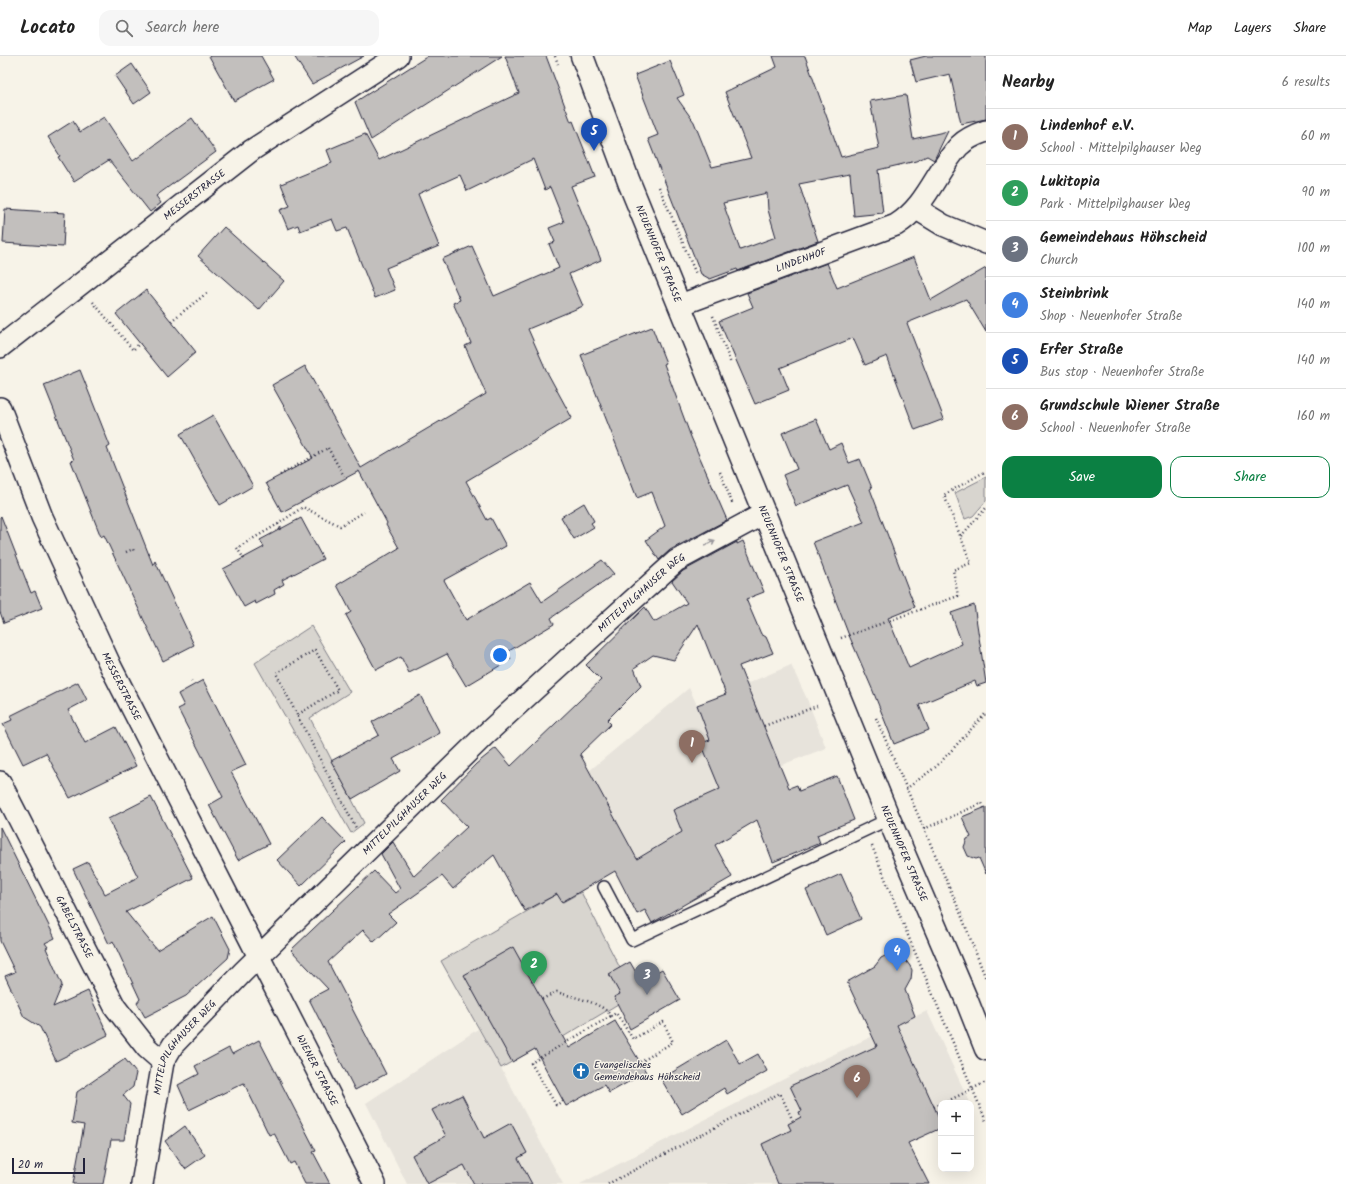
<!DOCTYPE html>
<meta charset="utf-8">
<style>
body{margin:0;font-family:Kalam,sans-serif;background:#f6f6f6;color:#222}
.controls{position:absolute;right:12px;bottom:12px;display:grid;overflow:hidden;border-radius:8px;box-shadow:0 4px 16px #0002}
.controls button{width:36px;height:36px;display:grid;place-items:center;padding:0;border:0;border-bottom:1px solid #e0e0e0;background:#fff;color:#222;font:20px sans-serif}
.scale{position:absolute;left:12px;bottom:10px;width:73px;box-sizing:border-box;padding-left:4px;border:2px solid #22223b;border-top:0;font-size:11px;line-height:14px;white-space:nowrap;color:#22223b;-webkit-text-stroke:3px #f7f3e8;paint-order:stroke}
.you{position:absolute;left:500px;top:599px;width:14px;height:14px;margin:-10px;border:3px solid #fff;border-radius:50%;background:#1a73e8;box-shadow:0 0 0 6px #1a73e833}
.badge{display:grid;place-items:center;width:26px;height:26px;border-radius:50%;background:#0b8043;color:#fff;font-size:13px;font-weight:700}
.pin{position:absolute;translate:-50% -33px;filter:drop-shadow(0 1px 2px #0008)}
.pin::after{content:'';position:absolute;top:21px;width:14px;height:12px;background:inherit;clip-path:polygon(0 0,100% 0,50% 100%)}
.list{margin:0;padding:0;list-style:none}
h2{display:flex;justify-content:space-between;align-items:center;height:52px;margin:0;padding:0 16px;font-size:17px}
h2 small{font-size:13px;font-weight:400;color:#767676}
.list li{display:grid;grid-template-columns:26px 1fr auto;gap:12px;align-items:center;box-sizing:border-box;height:56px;padding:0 16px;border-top:1px solid #e0e0e0}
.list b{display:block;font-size:15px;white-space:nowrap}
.list p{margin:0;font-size:13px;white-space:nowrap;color:#767676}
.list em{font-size:13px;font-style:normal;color:#767676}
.actions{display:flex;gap:8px;padding:12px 16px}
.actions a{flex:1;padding:9px 0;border:1px solid #0b8043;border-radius:12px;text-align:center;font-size:14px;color:#0b8043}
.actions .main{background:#0b8043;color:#fff}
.icon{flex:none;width:22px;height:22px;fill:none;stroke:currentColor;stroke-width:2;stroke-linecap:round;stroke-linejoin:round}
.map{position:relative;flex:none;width:986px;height:1128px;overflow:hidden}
header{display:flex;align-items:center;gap:24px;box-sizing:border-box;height:56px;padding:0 20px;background:#fff;border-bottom:1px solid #e0e0e0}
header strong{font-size:19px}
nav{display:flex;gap:22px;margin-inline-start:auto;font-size:14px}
.search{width:280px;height:36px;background:#f6f6f6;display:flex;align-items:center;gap:10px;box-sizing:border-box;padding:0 14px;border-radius:12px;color:#767676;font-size:15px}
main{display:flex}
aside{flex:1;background:#fff}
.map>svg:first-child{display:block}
.built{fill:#e7e3db}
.green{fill:#d8d5cf;stroke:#7d7c85}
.building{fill:#c2bfbd;stroke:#22223b;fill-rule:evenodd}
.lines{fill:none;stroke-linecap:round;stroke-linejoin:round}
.service-casing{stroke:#22223b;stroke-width:14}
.minor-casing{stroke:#22223b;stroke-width:24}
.primary-casing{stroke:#22223b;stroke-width:25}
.path{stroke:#22223b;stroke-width:2.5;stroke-dasharray:1 3;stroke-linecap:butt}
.service{stroke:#f7f3e8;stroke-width:11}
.minor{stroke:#f7f3e8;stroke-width:21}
.primary{stroke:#f7f3e8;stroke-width:22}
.oneway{stroke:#97959a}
.labels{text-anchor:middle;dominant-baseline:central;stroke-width:3;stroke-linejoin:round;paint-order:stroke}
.street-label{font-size:10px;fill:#22223b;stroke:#f7f3e8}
.poi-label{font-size:10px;fill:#22223b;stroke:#f7f3e8;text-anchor:start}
</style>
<header>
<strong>Locato</strong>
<div class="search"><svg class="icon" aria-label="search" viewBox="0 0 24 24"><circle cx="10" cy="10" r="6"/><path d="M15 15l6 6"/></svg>Search here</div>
<nav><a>Map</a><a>Layers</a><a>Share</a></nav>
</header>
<main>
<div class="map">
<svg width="986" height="1128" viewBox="0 0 986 1128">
<rect width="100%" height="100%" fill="#f7f3e8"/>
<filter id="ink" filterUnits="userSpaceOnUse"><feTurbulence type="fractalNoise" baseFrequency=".025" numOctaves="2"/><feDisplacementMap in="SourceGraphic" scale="8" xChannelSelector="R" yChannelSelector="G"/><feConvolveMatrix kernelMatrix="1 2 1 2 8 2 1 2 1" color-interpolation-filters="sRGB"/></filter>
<g filter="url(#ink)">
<!-- built -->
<g class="built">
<polygon points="791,609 807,643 826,692 729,729 673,754 682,776 637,803 589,715 689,632 697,649"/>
<polygon points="927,955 970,1047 941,1047 941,1072 818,1128 580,1128 817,1006"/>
<polygon points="478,973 501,1012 563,1128 407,1128 366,1047"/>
</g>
<!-- green -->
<g class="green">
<polygon points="986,421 986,445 973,460 965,463 955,437"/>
<polygon points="311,570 350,636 310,662 364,767 351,777 255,607"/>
<polygon points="581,836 620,912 620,938 614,941 618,948 563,981 561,978 501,1012 441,905 557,838 563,846"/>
</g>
<!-- building -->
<g class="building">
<polygon points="209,0 261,0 274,23 234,45"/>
<polygon points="294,0 364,0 312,28"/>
<polygon points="428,0 502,0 371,84 355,46"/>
<polygon points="505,0 546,0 571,66 573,65 595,121 571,130 601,204 569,218 583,250 528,273 547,316 572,362 466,425 487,464 491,462 506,490 444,524 466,564 530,526 542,546 602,504 614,518 551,562 554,568 507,596 511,603 466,630 447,598 409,617 401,601 376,614 346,559 351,556 337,529 399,492 386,469 387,467 359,415 282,456 266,427 313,402 272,329 305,310 361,412 486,338 465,290 471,287 453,247 460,244 442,203 472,190 494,240 559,212 549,188 555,186 549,172 564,166 550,131 545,134 533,103 467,135 460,119 418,138 439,190 386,212 395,234 375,242 347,172 337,175 332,163 300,175 298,169 288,173 280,154 290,150 281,128 332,107 327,94 365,78 379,104 519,37"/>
<path d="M773 0H805L841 101 879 92 870 45 906 39 913 83 948 75 934 104 927 100 916 105 878 114 883 157 854 160 850 118 799 128 818 185 738 215 737 213 710 223 701 218 648 83 658 79 635 19 670 5 684 39 677 42 694 66 712 111 751 102 725 36 777 11ZM767 137 768 154 776 181 740 194 723 147Z"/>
<polygon points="926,0 986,0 986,63 961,68 950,18 916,26 910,4"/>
<polygon points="132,8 151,36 134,48 115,20"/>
<polygon points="104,61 133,105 192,62 216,96 156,140 161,147 150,156 109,104 74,126 58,101 60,100 48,81 73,65 80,76"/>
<polygon points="5,153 65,157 63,191 3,187"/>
<polygon points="224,171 284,225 259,254 198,200"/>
<polygon points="914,201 931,244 986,212 986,276 966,243 907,267 944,363 915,374 887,300 865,309 853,282 780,312 789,334 755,348 719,265 753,251 747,237 827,207 837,232"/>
<polygon points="146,234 196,296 167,321 116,258"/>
<polygon points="652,271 666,307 664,308 691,381 727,464 670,494 659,504 646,484 665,470 652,436 637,442 581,299"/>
<polygon points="80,314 110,390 107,392 153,509 155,505 194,589 163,605 104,479 101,481 71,405 74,404 44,329"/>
<polygon points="213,359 253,430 220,449 180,378"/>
<polygon points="816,363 829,393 841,387 849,407 860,403 872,432 870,433 915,551 888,562 909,612 962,588 951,557 974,549 986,627 977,630 975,625 919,649 929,674 894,688 873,635 848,577 813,486 864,466 847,429 796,450 783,419 797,413 782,377"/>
<polygon points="584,447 594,465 591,467 594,471 574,483 561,461"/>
<polygon points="1,460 31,537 35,535 42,552 4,567 0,556 0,461"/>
<polygon points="301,462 323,503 282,524 284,528 274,534 275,538 256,548 255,545 244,551 223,513 264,491 260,484"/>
<path d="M743 485 764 536 746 543 761 578 766 581 773 597 739 610 789 732 797 729 799 735 837 720 854 764 817 779 820 787 773 806 757 764 715 789 732 821 652 867 645 854 637 858 615 815 562 846 557 838 525 855 494 799 453 833 442 820 388 858 396 866 374 886 363 874 328 906 386 1018 355 1034 309 943 328 933 291 894 374 815 395 837 400 833 381 798 393 786 414 820 467 771 441 744 476 708 496 692 511 710 601 624 586 609 645 551 654 566 687 547 672 525 683 515 737 486V488ZM698 568 726 638 697 649 710 684 701 687 720 733 673 754 682 776 637 803 580 698 611 668 607 664 641 630 634 612 653 599 674 604Z"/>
<polygon points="203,624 246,709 231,716 269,788 238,804 209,749 223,741 178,653 184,650 178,638"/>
<polygon points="78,626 87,644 68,654 85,687 116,671 136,710 70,742 46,697 23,708 3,668 12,664 10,660"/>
<polygon points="420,639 440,677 393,703 400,715 352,743 331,705 379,679 372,666"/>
<polygon points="151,741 193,822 126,856 157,894 213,860 230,893 228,902 186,940 145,961 137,947 140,943 113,885 109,888 73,813 88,806 105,838 138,821 108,763"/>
<polygon points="986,751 986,818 979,802 976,803 968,800 964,791 967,783 971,781 962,761"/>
<polygon points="322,761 346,786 301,830 277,804"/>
<polygon points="0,771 55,882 45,887 48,891 46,892 62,929 53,951 88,935 108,979 56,1005 40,971 24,961 5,920 15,916 0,885"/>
<polygon points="841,818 861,863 826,879 806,834"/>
<polygon points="513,891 569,992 615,965 646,1016 609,1037 604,1029 566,1050 535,993 512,1006 464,919"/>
<polygon points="889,898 900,899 904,902 910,910 912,914 911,923 905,934 915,960 897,969 941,1066 941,1072 908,1087 929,1128 778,1128 762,1088 791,1074 788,1068 801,1061 799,1056 802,1055 790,1030 877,990 847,926 875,910 881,902"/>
<polygon points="630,906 641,925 662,913 680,944 630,973 614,941 620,938 609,918"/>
<polygon points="259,984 316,1095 313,1096 330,1128 305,1128 294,1106 290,1108 274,1077 269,1079 244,1027 189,1054 178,1029 199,1018 195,1010 229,992 232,998"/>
<polygon points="726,984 740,1008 758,998 767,1015 727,1038 724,1032 682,1058 661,1023"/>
<polygon points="125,1003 136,1017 133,1031 123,1039 130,1048 124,1084 111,1084 103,1128 73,1128 84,1069 72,1067 77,1036"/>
<polygon points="462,1039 484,1082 511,1067 527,1097 518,1102 532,1128 474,1128 464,1109 427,1128 412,1099 446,1080 432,1054"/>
<polygon points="185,1070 205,1099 185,1113 165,1085"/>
</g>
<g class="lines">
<!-- service casing -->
<g class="service-casing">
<polyline id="service" points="604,831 632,884 889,763"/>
</g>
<!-- minor casing -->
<g class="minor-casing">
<g id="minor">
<polyline points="917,153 943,169 986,187"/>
<path id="s1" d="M680 249 896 169C927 150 936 115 959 90 966 83 977 78 986 75"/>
<path id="s2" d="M0 291 252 94 398 0"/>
<path id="s3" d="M0 352 42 461 111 611 375 1128"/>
<path id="s4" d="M0 726 115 951 147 992 163 1006"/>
<path id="s5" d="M142 1128 163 1006 173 989 243 916 487 677 583 589 676 505 765 457"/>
</g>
</g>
<!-- primary casing -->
<g class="primary-casing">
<g id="primary">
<path id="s6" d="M582 0 629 126 889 763 967 945 986 993"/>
</g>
</g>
<!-- path -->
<g class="path">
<polyline points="555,0 558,8"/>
<polyline points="659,131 696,218"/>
<polyline points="93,246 133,294 140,287"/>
<polyline points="713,260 731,308"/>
<polyline points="171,265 207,237"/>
<polyline points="328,392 344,420"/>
<polyline points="720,416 733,449"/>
<polyline points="280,419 328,392 328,391"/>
<polyline points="278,468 281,473"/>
<polyline points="961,480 986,452"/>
<polyline points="126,496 133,493 134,496"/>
<polyline points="244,503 237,492 278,468 303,451 340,470 364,456"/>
<polyline points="841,582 958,540 953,514 971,507 944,439 986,415"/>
<polyline points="191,625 193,628"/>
<polyline points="297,659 276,617 315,594 338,634 297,659 356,772"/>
<polyline points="876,662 960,856 986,923"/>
<polyline points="764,670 817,650"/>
<polyline points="906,733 937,710 986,657"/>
<polyline points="924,773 982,747 984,752"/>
<polyline points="872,790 909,882 986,1065"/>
<path d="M542 943 557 936C571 941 603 946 611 960L616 957 633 983 663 966 673 986 636 1009"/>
<polyline points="563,1045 556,1049 531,1007 611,960"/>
<polyline points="944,1047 986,1026"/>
<polyline points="934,1051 941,1048"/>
<polyline points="608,1128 780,1037 793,1065"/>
</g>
<!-- service -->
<use href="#service" class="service"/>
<!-- minor -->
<use href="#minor" class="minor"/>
<!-- primary -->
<use href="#primary" class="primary"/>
</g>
<!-- one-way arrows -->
<defs><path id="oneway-shaft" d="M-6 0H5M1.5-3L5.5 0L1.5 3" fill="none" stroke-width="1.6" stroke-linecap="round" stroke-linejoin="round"/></defs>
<use class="oneway" href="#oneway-shaft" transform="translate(710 487) rotate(-28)"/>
</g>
<!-- icons -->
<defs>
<g id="church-disc" transform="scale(0.9)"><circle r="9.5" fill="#1f6fb2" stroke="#f7f3e8"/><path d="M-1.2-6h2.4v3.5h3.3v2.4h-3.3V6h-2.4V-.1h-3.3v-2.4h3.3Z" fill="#fff"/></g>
</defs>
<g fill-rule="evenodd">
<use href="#church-disc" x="581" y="1015"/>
</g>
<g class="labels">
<!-- street labels -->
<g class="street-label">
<text stroke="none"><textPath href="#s2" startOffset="247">MESSERSTRASSE</textPath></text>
<text stroke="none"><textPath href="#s6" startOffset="212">NEUENHOFER STRASSE</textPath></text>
<text stroke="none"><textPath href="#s1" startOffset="129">LINDENHOF</textPath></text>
<text stroke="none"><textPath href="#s6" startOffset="536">NEUENHOFER STRASSE</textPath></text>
<text stroke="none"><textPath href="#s5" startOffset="795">MITTELPILGHAUSER WEG</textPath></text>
<text stroke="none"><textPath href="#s3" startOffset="304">MESSERSTRASSE</textPath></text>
<text stroke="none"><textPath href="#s5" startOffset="471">MITTELPILGHAUSER WEG</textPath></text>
<text stroke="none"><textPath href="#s6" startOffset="860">NEUENHOFER STRASSE</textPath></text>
<text stroke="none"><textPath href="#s4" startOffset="163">GABELSTRASSE</textPath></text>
<text stroke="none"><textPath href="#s5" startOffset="147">MITTELPILGHAUSER WEG</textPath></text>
<text stroke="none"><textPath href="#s3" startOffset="735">WIENER STRASSE</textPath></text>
</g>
<!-- poi labels -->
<g class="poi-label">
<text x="594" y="1009">Evangelisches<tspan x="594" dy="12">Gemeindehaus Höhscheid</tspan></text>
</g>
</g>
</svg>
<div class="controls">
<button>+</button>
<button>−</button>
</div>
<div class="scale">20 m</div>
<div class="you"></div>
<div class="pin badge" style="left:692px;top:707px;background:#8d6e63">1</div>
<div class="pin badge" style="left:534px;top:928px;background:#2e9e5b">2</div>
<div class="pin badge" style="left:647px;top:939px;background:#6b7280">3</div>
<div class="pin badge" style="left:897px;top:915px;background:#3f7fe0">4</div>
<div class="pin badge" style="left:594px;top:95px;background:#1a4fb4">5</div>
<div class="pin badge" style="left:857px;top:1042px;background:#8d6e63">6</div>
</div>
<aside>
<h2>Nearby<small>6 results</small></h2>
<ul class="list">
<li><span class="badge" style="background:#8d6e63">1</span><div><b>Lindenhof e.V.</b><p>School · Mittelpilghauser Weg</p></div><em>60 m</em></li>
<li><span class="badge" style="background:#2e9e5b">2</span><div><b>Lukitopia</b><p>Park · Mittelpilghauser Weg</p></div><em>90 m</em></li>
<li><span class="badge" style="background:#6b7280">3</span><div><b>Gemeindehaus Höhscheid</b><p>Church</p></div><em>100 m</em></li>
<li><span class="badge" style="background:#3f7fe0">4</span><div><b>Steinbrink</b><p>Shop · Neuenhofer Straße</p></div><em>140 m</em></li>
<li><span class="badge" style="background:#1a4fb4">5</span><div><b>Erfer Straße</b><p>Bus stop · Neuenhofer Straße</p></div><em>140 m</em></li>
<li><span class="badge" style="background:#8d6e63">6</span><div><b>Grundschule Wiener Straße</b><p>School · Neuenhofer Straße</p></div><em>160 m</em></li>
</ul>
<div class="actions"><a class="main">Save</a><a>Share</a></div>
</aside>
</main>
